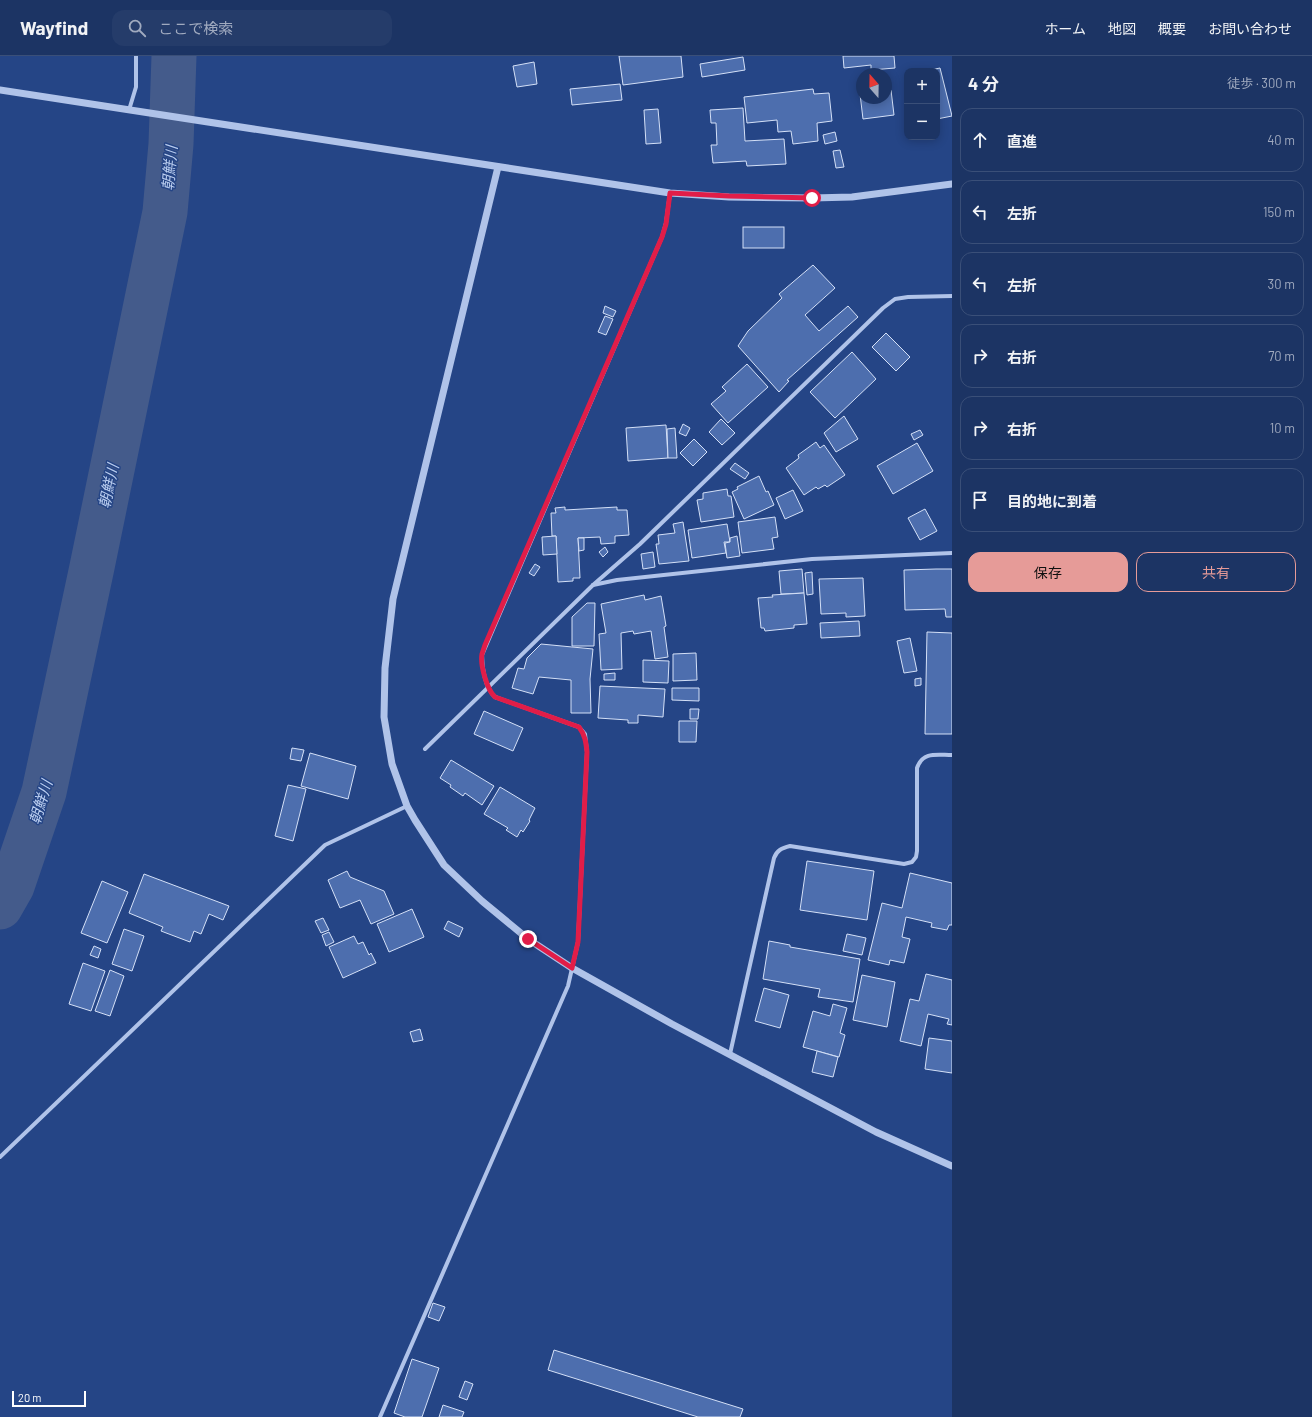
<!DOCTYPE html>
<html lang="ja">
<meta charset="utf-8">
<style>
body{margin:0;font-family:Barlow,"Noto Sans JP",sans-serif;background:#253c6a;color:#f1f3f6}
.controls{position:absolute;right:12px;top:12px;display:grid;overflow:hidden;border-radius:8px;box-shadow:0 2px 10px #0003}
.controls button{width:36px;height:36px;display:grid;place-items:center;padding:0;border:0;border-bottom:1px solid #3a4f78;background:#1c3464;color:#f1f3f6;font:20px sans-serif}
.compass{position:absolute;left:856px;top:12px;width:36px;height:36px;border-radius:50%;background:#1c3464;box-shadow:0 2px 10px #0003;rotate:340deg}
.scale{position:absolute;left:12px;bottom:10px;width:74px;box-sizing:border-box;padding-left:4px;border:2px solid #fff;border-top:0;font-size:11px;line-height:14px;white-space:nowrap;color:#fff;-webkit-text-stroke:3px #254586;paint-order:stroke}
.stop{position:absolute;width:12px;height:12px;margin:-9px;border:3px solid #e11d48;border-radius:50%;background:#fff}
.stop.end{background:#e11d48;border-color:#fff;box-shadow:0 1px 4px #0008}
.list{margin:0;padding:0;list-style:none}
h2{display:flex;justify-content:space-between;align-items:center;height:52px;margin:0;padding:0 16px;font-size:17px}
h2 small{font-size:13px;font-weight:400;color:#a0aabf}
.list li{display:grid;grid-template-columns:26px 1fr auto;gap:12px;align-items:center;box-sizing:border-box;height:64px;margin:0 8px 8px;padding:0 8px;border:1px solid #3a4f78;border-radius:12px}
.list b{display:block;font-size:15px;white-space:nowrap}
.list em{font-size:13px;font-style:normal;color:#a0aabf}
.actions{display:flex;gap:8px;padding:12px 16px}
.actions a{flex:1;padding:9px 0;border:1px solid #e69b98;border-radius:12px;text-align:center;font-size:14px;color:#e69b98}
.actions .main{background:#e69b98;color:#111}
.icon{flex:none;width:22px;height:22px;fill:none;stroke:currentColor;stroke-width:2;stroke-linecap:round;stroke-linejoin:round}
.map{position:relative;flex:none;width:952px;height:1361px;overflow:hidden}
header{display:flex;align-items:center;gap:24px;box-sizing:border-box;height:56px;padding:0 20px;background:#1c3464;border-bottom:1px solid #3a4f78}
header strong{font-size:19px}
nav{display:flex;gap:22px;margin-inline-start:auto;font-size:14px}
.search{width:280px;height:36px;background:#253c6a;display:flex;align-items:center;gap:10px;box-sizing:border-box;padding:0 14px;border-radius:12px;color:#a0aabf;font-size:15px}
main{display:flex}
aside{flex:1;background:#1c3464}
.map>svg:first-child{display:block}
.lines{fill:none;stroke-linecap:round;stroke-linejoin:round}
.river{stroke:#445b8b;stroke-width:45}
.building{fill:#4d6eae;stroke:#d4e0f7}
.minor{stroke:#b0c3e9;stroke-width:4}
.tertiary{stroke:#b0c3e9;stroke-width:7}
.route{stroke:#e11d48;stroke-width:5}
.labels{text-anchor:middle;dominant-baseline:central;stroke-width:3;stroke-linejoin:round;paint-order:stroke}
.water-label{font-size:15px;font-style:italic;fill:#bbcef0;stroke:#254586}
</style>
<header>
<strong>Wayfind</strong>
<div class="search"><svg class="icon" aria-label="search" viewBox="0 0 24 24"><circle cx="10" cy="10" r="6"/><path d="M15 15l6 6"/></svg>ここで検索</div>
<nav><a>ホーム</a><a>地図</a><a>概要</a><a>お問い合わせ</a></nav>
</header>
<main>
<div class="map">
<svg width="952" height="1361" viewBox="0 0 952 1361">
<rect width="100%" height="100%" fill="#254586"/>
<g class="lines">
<!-- river -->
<polyline class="river" points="0,851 12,830 44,736 92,511 165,156 171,88 174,0"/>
</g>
<!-- building -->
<g class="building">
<polygon points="619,0 681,0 683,21 623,29"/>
<polygon points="843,0 894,0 895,12 871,14 871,9 844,12"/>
<polygon points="743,1 745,14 702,21 700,8"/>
<polygon points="534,6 537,28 517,31 513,10"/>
<polygon points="940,12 952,60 937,63 937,15 926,15"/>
<polygon points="620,28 622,44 572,49 570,33"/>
<polygon points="813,33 814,38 829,37 832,65 817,67 818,85 793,88 791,75 778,76 777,64 747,67 744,41"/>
<polygon points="891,34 894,59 863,63 860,38 862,38 862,42 886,42 886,35"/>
<polygon points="743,52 745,85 784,83 786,108 747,110 746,105 713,107 711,89 717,89 716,67 711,67 710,54"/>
<polygon points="658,53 661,87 646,88 644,54"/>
<polygon points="835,76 837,85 825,88 823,79"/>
<polygon points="840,94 844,111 836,112 833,95"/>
<rect x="743" y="171" width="41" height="21"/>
<polygon points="813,209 835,232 805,259 819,275 848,250 858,261 787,324 789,325 779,336 738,290 748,275 782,242 779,238"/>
<polygon points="605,250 616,255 613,261 603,257"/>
<polygon points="605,260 613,263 606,279 598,276"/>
<polygon points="886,277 910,301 896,315 872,291"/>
<polygon points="852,296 876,323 835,362 810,336"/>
<polygon points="747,308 768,331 728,367 711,348 726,335 722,331"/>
<polygon points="844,360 858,383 836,396 824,377"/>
<polygon points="721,363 735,377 722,389 709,376"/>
<polygon points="683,368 690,372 686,380 679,377"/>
<polygon points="666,369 668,402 628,405 626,372"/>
<polygon points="675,372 677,402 668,402 667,373"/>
<polygon points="920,374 923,379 914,384 911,378"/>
<polygon points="694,383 707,396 693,410 680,397"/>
<polygon points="816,386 820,392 824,389 845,419 827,431 825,429 818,433 816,431 804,439 786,412 799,402 798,399"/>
<polygon points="917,387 933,415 893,438 877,410"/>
<polygon points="735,407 749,417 745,423 730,413"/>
<polygon points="759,420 766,436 768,435 774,449 744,463 732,436 738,433 737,431"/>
<polygon points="727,433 728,440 731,440 734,461 701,466 697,444 703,443 703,437"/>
<polygon points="793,434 803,455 785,463 776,442"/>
<polygon points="565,451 565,454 617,451 617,454 627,454 629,479 615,480 615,487 601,488 600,481 578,482 580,522 573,522 573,525 558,526 556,480 552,480 551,457 556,457 555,452"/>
<polygon points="925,453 937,475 920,484 908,462"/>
<polygon points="775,461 778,481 772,482 774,493 742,497 738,466"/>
<polygon points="683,466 689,505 659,508 656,488 659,488 658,479 675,477 673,468"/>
<polygon points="727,468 730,486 724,486 726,497 692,502 688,474"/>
<polygon points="556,480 557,498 543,499 542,481"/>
<polygon points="737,480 740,500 727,502 725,487 730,486 730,482"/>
<polygon points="578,482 584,482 584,494 579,495"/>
<polygon points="605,491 608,496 603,501 599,496"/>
<polygon points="653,496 655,511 643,513 641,498"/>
<polygon points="535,508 540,511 534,520 529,517"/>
<polygon points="802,513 804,537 781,538 779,515"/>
<polygon points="936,513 952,513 952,561 946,561 945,553 905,554 904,514"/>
<polygon points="812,516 813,538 807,539 805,517"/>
<polygon points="863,522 865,560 846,561 846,557 821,558 819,523"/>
<polygon points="804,537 807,568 794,569 794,572 765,575 764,572 761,572 758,542 773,541 772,539"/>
<polygon points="644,539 645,544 661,540 666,570 664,571 668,601 655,603 651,575 634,578 633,575 621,577 622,613 601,614 599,578 606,577 601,548"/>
<polygon points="587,547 595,547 594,590 572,590 572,561"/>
<polygon points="859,565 860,580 821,582 820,567"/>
<polygon points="927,576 952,577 952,678 925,678"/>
<polygon points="910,582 917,615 904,617 897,585"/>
<polygon points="541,588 593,593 590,623 591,657 571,657 571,624 539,621 533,638 512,632 518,612 524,613 527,602"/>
<polygon points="696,597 697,624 673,625 673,598"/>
<polygon points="643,604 669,605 668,627 643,626"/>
<polygon points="615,617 615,624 604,624 604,618"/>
<polygon points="921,622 921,629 915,630 915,623"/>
<polygon points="600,630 665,633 663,661 638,659 638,667 628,667 628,664 598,662"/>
<polygon points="672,632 699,632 699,645 672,644"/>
<polygon points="690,653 699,653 698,663 690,663"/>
<polygon points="484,655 523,672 513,695 474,678"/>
<polygon points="679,665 697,665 696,686 679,686"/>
<polygon points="292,692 304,694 301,705 290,703"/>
<polygon points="310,697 356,710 348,743 301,730"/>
<polygon points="451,704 494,730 482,749 465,737 463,740 450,731 451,729 440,722"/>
<polygon points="288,729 306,733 293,785 275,780"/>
<polygon points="500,731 535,752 529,764 530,765 523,776 521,774 517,781 506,774 508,772 484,758"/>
<polygon points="807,805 874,815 867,864 800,854"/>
<polygon points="347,815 350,821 384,835 394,858 371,868 360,844 340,852 328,824"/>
<polygon points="910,817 952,827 952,869 949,869 947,874 931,871 932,867 906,861 902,881 910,883 904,907 890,904 889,909 868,904 882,847 902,852"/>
<polygon points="144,818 229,850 223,864 209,858 201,878 194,875 190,886 161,875 163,871 129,857"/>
<polygon points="102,825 128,836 107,887 81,877"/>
<polygon points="412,853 424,881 389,896 377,868"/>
<polygon points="323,862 329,874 321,877 315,865"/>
<polygon points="448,865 463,872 459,881 444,873"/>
<polygon points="124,873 144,880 132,915 112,908"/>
<polygon points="329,876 334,886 326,890 322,879"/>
<polygon points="847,878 866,882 862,899 843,895"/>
<polygon points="354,880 358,888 363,886 369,899 371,897 376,907 343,922 329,891"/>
<polygon points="769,885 790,889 790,891 860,903 853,946 818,941 820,933 763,923"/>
<polygon points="94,890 101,893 98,902 90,899"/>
<polygon points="83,907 105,915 91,955 69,948"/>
<polygon points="110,914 124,920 110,960 95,955"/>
<polygon points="926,918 952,924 952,969 947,968 949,963 928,958 921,990 900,985 910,943 919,945"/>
<polygon points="862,919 895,926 887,971 853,964"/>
<polygon points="764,932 789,939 780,972 755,965"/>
<polygon points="833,948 847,952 840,977 845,979 839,1001 803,991 813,955 830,960"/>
<polygon points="420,973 423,984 413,986 410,976"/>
<polygon points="929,982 952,985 952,1017 925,1013"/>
<polygon points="817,995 838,1001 833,1021 812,1016"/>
<polygon points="433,1247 445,1251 439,1265 428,1261"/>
<polygon points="554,1294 743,1353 740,1361 698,1361 548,1314"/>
<polygon points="412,1303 439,1312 422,1361 405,1361 394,1357"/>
<polygon points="465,1325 473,1328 467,1344 459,1341"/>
<polygon points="443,1349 464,1356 462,1361 439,1361"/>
</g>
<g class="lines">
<!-- minor -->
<g class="minor">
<polyline points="129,54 136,31 136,0"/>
<polyline points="593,529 617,524 812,503 952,497"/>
<polyline points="425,693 593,529 640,488 883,252 895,243 908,241 952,240"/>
<path d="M730 998 774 802C777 794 782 792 790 790L904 808 912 806 916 801 917 795V712C923 695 937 699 952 699"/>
<polyline points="0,1101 325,789 407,750"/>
<path d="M380 1361 568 930 578 886 587 696 585 678 579 671 495 641C485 632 482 612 482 599L662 181 666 167 670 137"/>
</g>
<!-- tertiary -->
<g class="tertiary">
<polyline points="0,34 670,137 729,141 812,142 852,141 952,128"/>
<polyline points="498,111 393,543 385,612 384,661 392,708 407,750 415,764 444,809 482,845 528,883 572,912 672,968 876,1076 952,1110"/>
</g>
</g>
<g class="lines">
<!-- route -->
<path class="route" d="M528 883 572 912 578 886 587 696C586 686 585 679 579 671L495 641C487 634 480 609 482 598 483 595 484 592 485 589L662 181 666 168 670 137 729 140 812 142"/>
</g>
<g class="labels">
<!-- water labels -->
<g class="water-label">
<text transform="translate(169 112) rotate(-85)">朝鮮川</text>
<text transform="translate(108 430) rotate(-78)">朝鮮川</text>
<text transform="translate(40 746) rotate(-73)">朝鮮川</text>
</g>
</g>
</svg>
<div class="controls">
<button>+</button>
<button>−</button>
</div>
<svg class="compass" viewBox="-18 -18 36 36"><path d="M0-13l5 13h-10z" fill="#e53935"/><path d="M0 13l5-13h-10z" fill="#a0aabf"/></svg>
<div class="scale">20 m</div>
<div class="stop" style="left:812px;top:142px"></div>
<div class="stop end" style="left:528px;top:883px"></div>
</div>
<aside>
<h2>4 分<small>徒歩 · 300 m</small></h2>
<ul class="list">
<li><svg class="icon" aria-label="ahead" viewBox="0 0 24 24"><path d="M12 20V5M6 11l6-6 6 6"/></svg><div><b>直進</b></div><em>40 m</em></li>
<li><svg class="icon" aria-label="left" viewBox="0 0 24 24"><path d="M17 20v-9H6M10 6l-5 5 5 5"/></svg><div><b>左折</b></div><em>150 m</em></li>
<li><svg class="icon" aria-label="left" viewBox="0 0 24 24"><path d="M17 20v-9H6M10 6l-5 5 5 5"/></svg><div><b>左折</b></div><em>30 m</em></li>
<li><svg class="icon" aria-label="right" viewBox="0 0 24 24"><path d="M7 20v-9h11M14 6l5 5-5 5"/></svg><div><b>右折</b></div><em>70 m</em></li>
<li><svg class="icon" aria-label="right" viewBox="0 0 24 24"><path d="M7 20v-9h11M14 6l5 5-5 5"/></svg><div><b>右折</b></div><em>10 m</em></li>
<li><svg class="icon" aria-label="arrive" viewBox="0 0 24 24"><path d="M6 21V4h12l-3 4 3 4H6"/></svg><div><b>目的地に到着</b></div></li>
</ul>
<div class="actions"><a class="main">保存</a><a>共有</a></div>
</aside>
</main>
